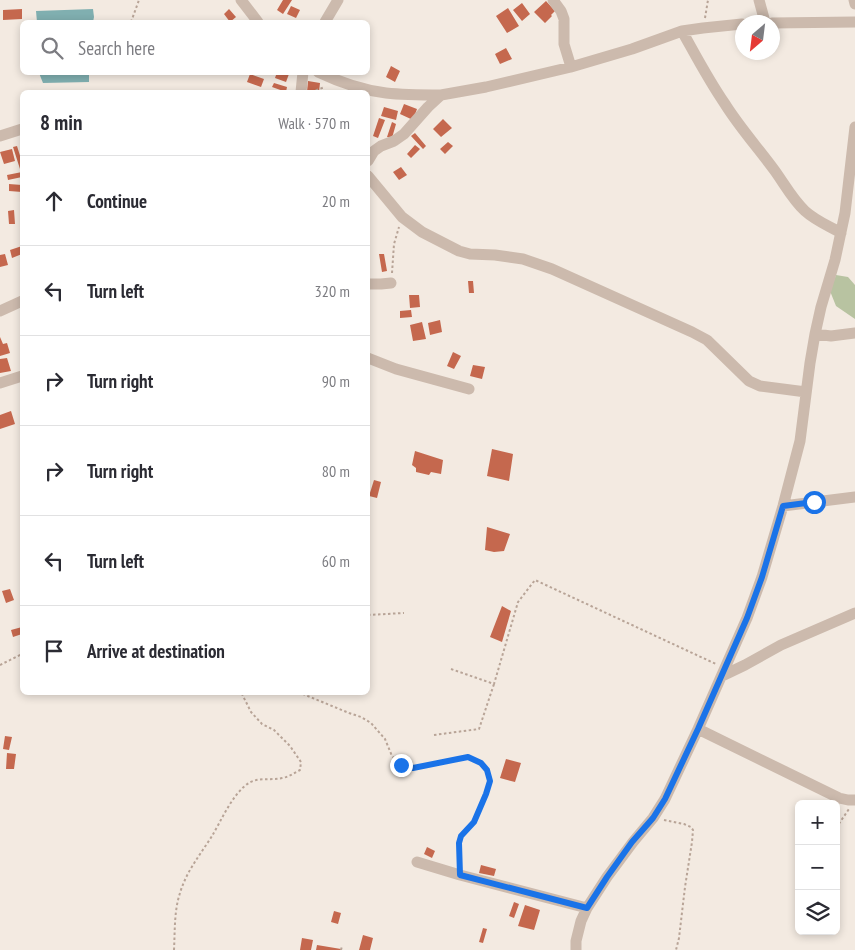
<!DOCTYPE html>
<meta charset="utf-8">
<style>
:root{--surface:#fff;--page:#f2f2f3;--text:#2b2b33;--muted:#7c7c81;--line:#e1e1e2}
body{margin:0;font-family:"PT Sans Narrow",sans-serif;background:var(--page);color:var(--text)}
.controls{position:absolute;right:15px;bottom:15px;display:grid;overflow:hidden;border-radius:8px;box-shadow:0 2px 8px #0003}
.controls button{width:45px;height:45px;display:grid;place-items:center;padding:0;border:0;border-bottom:1px solid var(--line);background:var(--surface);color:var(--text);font:25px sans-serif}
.compass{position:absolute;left:735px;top:15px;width:45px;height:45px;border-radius:50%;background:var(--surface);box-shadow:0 2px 8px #0003;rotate:208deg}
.stop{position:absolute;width:15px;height:15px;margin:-11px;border:4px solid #1a73e8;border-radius:50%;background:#fff}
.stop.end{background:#1a73e8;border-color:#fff;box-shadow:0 1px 5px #0008}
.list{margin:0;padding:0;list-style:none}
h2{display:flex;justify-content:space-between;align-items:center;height:65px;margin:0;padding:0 20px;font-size:21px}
h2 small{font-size:16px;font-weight:400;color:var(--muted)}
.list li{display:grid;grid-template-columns:32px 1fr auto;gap:15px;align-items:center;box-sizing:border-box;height:90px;padding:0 20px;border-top:1px solid var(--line)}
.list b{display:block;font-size:19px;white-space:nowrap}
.list em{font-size:16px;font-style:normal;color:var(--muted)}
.icon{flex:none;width:28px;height:28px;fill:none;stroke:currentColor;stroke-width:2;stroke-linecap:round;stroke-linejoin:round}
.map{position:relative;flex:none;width:855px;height:950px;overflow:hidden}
.search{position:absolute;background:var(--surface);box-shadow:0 2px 8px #0003;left:20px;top:20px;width:350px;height:55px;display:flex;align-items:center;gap:12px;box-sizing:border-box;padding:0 18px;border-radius:8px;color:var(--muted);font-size:19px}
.panel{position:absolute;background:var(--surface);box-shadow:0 2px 8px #0003;left:20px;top:90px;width:350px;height:605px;border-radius:8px}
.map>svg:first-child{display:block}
.green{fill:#b8c3a1}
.water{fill:#80afb0}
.building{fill:#c5684e}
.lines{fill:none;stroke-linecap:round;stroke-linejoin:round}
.path{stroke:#b8a497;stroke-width:2;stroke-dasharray:2.5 2.5;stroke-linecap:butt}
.minor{stroke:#ccbaad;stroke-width:11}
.route{stroke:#1a73e8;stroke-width:6}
</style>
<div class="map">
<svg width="855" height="950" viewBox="0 0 855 950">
<rect width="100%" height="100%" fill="#f3eae1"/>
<path class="green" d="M836 275 848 277 855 285V319L836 306 830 291Z"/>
<path class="water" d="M93 9 94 17 93 22H37L36 11Z
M39 73H89V82L43 83Z"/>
<path class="building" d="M283 0H292L283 14 277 10Z
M546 1 555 11 551 15 552 16 545 23 534 12Z
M522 3 530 14 522 21 513 10Z
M291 6 300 10 296 18 287 14Z
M508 8 519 26 507 33 496 16Z
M22 9V19L3 20V10Z
M229 9 236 17 230 22 224 14Z
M506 48 512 59 500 64 495 54Z
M391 66 400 71 395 82 386 77Z
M277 72 289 74 286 82 275 78Z
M250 74 264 79 261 87 247 82Z
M308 81 320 83 319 92H307Z
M274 83 287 87 286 92 272 87Z
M404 104 417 109 413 120 400 114Z
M384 107 398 111 396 120 381 116Z
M379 118 385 120 378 138 373 136Z
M443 119 452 128 441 137 433 129Z
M392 122 396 124 392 138 387 137Z
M415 133 426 146 423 149 411 136Z
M448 142 453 146 445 154 440 149Z
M415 145 420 149 411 158 407 154Z
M17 146 22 162V168L20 169 13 147Z
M12 149 15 161 4 164 0 152Z
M401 167 407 175 399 180 393 172Z
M22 172V177L8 180 7 175Z
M9 184 22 185V192L9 191Z
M14 210 15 224H9L8 211Z
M22 246V254L12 258 10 250Z
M5 254 8 265 0 267V255Z
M379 254H384L387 271 382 272Z
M468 281H473L474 293H469Z
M409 295H419L420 307 410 308Z
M411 310 412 317 400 318V311Z
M440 320 442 332 430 335 428 323Z
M422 322 426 339 413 341 410 325Z
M0 337 3 344 7 343 10 353 0 356Z
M453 352 461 356 454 369 447 366Z
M7 358 11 371 0 373V359Z
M473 365 485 367 482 379 470 376Z
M11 411 15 424 0 429V415Z
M492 449 513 454 509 481 487 476Z
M415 451 443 460 441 474 431 472 429 475 416 472V468L412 465Z
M374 480 381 482 377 498 369 496Z
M487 527 510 534 504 551 494 552 485 550Z
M10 589 14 600 6 603 2 591Z
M502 606 511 611 502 642 490 637Z
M22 627V634L13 637 11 630Z
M5 736 12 737 9 750 3 749Z
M7 753 16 754 14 769H6Z
M506 759 521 763 515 782 500 778Z
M427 847 435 851 432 858 424 854Z
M481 865 496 869 494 876 479 873Z
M514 902 519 904 514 918 509 916Z
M525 905 540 910 534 930 518 926Z
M334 911 341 913 338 924 331 922Z
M483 928 487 929 483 943 479 942Z
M363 935 373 938 370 950H359Z
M302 938 313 940 311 950H300Z
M317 945 341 949V950H316Z"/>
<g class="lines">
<path class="path" d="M705 18 708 0
M131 22 139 0
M311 92 325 87
M392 273 394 244 399 227
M368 615 404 613
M0 665 22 654
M451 669 494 684 518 602 535 580 716 664
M298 692 349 713 361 717 371 723 385 739 392 756 401 765 413 768 468 757 481 763 487 770 490 781 474 822 461 836 459 843 460 865
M434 735 479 729 494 684
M664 820 684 824 691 827 693 830 692 842 685 887 679 938 676 950
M836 828 849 809
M174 950C175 931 174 911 180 893 186 872 200 855 212 836 221 821 231 797 246 785 257 776 270 781 282 778 289 777 294 773 300 770L301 762 290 746 274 730 262 724 251 712 241 692
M341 950 342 946"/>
<path class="minor" d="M241 0 258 22
M553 0 561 11 564 19V44L571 67
M759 0 765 22
M854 0 855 4
M325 22 338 0
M772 23 855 22
M682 31C696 56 709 81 725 104 740 128 759 149 775 171 785 185 793 200 805 211 816 221 829 226 841 233
M318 72C339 82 362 90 386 93 404 95 422 95 441 95
M301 92 303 72
M0 136 22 129
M368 161 374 151 381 146 394 141 404 134 428 107 441 95 486 87 571 67 632 49 682 31 703 28 742 24
M368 176 402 217 422 232 459 251 470 254 495 255 523 259 552 269 692 332 707 340 749 381 760 386 806 392
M368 284H381L391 283
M0 311 22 301
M815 334 831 336 855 333
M368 358 396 369 469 389
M0 383 22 376
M783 506 855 497
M722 676 745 665 781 645 855 613
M698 729 839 798 848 800H855
M417 862 460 875 587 908
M576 950V941L581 921 587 908 607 877 633 842 653 818 665 799 698 729 747 618 762 577 783 506 800 441 810 363 815 334 821 307 835 260 845 213 855 127"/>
</g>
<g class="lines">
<path class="route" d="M401 765 413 768 468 757 481 763 487 770 490 781 486 794 474 822 461 836 459 843 460 875 587 908 607 877 632 842 653 818 665 799 698 729 747 618 762 577 783 506 814 502"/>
</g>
</svg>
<div class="controls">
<button>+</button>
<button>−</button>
<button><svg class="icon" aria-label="layers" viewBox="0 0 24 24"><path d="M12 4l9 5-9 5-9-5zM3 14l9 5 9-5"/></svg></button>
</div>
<svg class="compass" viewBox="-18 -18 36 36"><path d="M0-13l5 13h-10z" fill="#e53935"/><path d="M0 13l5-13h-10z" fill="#7c7c81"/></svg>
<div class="stop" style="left:814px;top:502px"></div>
<div class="stop end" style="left:401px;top:765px"></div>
<div class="search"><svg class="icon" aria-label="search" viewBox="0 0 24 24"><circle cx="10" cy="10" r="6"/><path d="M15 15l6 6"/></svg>Search here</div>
<section class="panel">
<h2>8 min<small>Walk · 570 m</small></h2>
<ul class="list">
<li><svg class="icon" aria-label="ahead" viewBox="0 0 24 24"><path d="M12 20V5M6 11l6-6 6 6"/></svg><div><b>Continue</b></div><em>20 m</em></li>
<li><svg class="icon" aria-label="left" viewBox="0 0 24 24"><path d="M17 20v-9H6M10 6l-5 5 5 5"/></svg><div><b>Turn left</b></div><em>320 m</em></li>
<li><svg class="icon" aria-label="right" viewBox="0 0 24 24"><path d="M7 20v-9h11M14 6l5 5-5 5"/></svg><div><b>Turn right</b></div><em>90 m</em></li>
<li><svg class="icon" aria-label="right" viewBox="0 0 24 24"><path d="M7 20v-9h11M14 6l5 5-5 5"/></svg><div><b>Turn right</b></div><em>80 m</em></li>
<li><svg class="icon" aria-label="left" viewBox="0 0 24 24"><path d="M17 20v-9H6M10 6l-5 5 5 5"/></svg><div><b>Turn left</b></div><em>60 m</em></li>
<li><svg class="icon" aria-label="arrive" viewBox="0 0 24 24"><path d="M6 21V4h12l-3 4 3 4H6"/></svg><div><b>Arrive at destination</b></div></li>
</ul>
</section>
</div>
